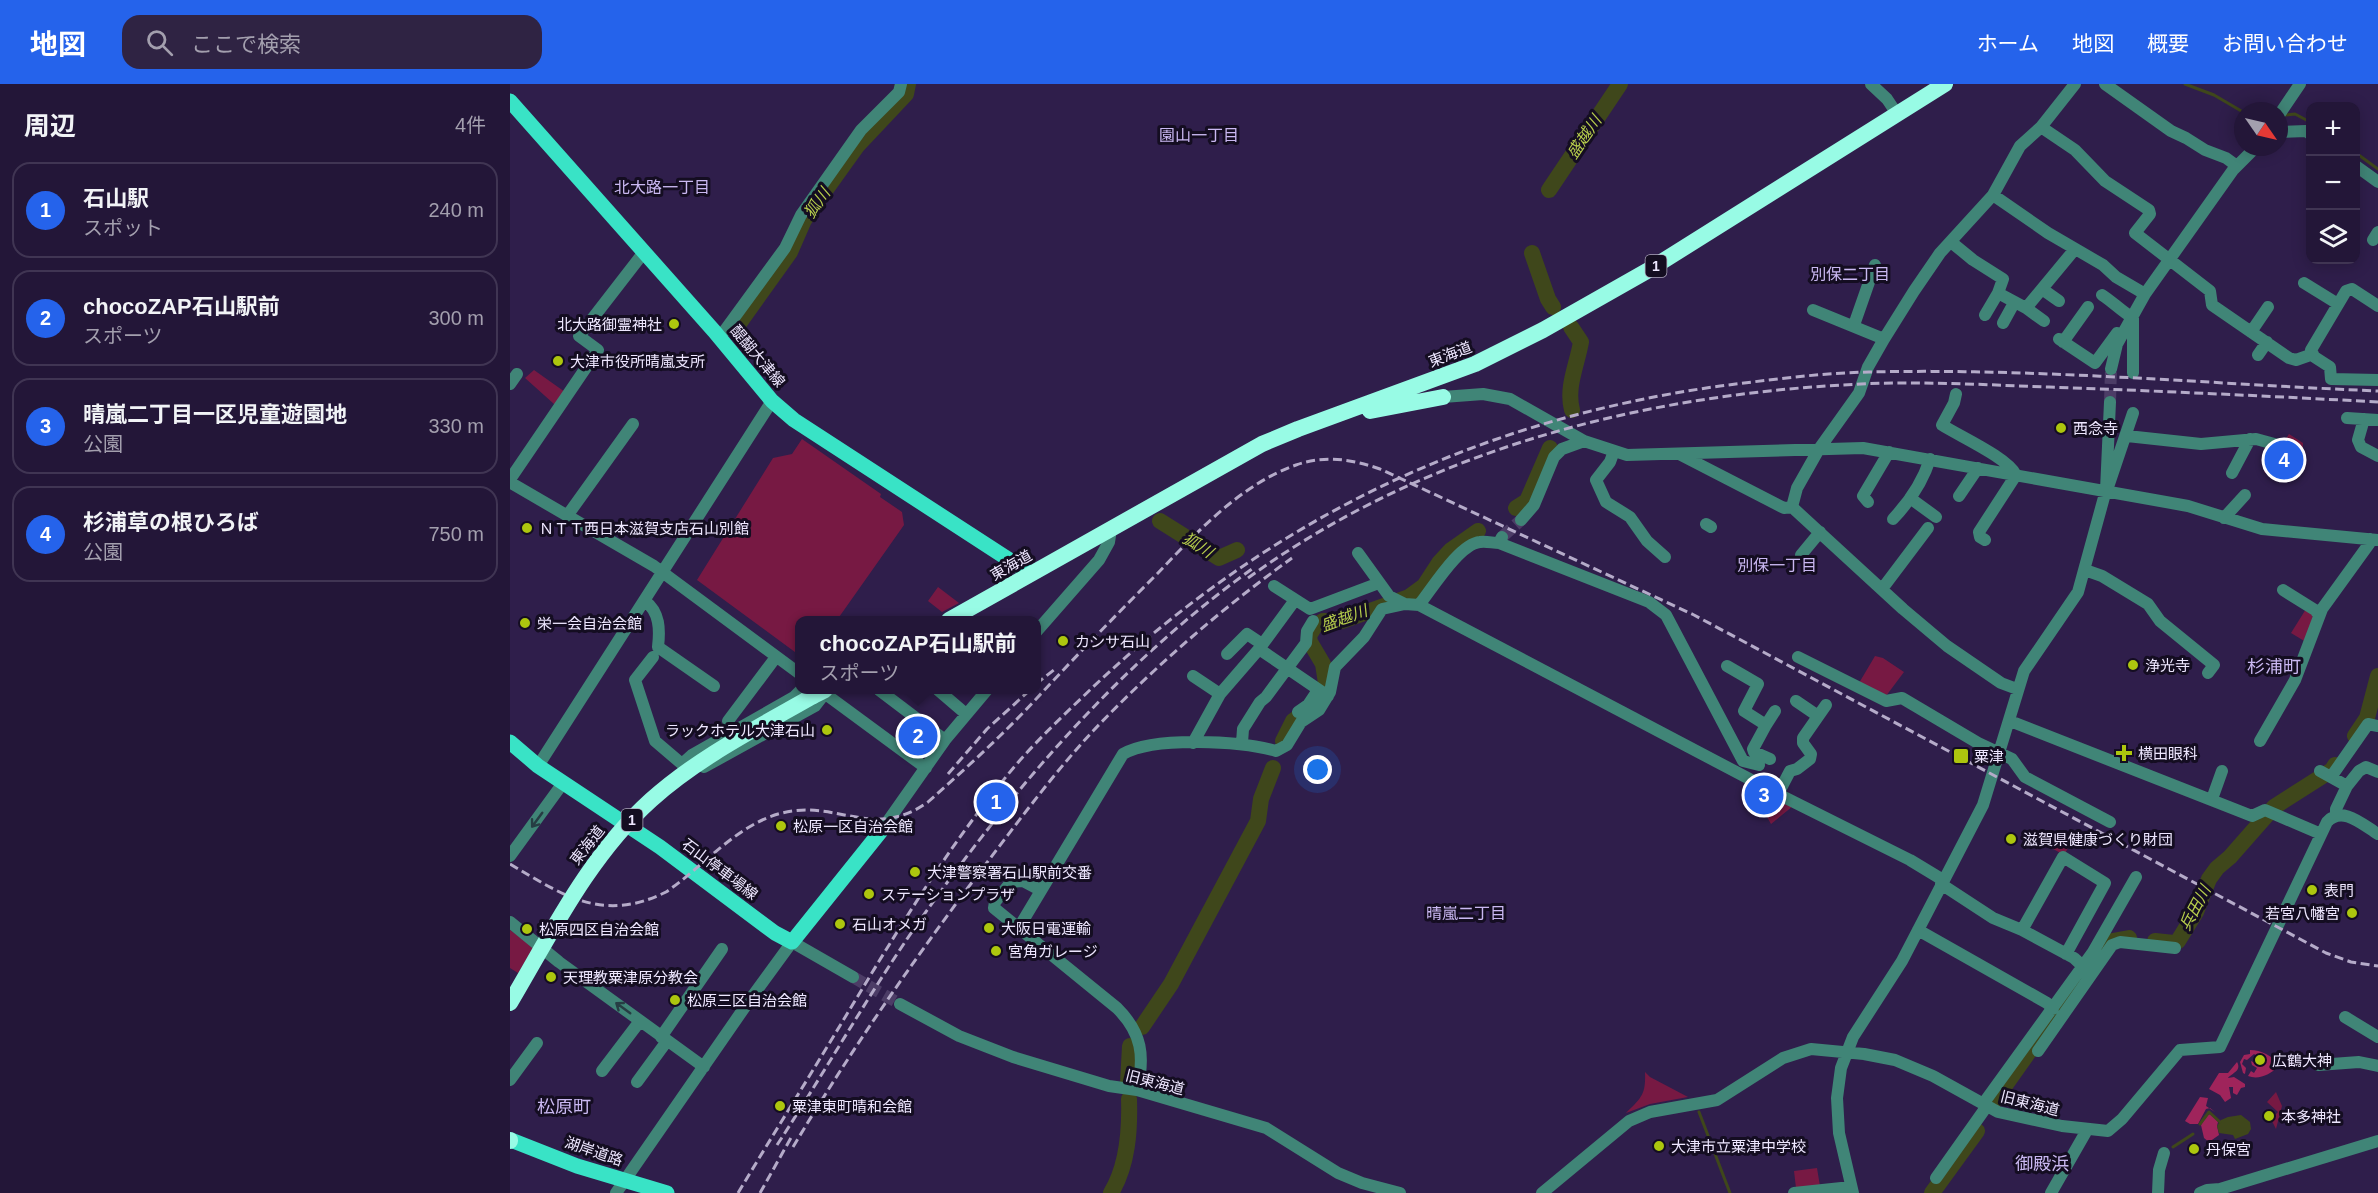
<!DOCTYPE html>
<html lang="ja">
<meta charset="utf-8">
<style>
:root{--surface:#231638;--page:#2f2343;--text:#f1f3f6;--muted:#a39fae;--line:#403553;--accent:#2563eb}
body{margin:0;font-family:Helvetica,"Noto Sans JP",sans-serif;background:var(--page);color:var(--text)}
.controls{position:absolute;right:18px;top:18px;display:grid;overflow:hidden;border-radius:12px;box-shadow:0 3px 15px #0003}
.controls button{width:54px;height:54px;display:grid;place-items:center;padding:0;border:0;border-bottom:2px solid var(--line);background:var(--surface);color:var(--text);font:30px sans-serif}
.compass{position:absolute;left:1724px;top:18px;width:54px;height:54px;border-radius:50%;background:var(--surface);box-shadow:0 3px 15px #0003;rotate:124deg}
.you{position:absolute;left:808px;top:686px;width:21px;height:21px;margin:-15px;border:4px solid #fff;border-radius:50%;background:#1a73e8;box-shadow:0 0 0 9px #1a73e833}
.badge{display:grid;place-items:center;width:39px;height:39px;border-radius:50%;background:var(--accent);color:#fff;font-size:20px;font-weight:700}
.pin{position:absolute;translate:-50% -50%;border:3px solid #fff;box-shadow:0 2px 6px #0006}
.popup{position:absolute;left:285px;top:532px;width:246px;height:78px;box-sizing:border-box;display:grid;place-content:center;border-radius:12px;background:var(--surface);filter:drop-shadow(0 2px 4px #0005);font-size:20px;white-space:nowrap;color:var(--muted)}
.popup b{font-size:22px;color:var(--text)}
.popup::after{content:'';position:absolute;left:50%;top:100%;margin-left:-12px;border:12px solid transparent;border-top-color:var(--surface)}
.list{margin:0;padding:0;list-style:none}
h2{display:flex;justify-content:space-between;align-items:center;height:78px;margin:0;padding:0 24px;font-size:26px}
h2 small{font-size:20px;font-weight:400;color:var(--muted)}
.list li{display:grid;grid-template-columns:39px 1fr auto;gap:18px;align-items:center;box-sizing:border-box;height:96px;margin:0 12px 12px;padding:0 12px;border:2px solid var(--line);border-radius:18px}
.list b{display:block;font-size:22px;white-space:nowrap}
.list p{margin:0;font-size:20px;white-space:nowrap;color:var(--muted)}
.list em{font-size:20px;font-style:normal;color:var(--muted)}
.icon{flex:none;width:33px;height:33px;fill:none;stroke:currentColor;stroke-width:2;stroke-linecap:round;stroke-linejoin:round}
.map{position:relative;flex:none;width:1868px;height:1109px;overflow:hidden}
header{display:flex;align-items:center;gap:36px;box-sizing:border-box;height:84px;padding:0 30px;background:var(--accent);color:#fff}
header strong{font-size:28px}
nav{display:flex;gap:33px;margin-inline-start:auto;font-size:21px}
.search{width:420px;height:54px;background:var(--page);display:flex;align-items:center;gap:15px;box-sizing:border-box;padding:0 21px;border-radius:18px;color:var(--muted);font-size:22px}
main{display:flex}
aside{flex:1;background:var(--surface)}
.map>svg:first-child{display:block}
.green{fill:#771943}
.forest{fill:#9f245b}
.water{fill:#3f471b}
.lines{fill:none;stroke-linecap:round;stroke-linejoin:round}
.stream{stroke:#3f471b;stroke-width:3}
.river{stroke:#3f471b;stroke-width:16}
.minor-tunnel{stroke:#4c3c66;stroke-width:12;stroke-dasharray:12 6;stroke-linecap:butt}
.minor{stroke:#408577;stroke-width:12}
.major{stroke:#39e3c6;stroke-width:15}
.highway{stroke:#98fbe5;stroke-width:16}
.rail{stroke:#b5abc9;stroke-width:3;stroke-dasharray:9 4.5;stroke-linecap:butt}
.highway-bridge{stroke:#98fbe5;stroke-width:16}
.oneway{stroke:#263d43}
.poi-dot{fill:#adc60e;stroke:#140d21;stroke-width:2}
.labels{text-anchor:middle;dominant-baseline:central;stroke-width:6;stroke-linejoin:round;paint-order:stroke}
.shield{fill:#140d21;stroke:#ada6bc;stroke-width:1.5}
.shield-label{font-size:14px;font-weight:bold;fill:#eee7ff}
.poi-label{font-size:15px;fill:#eee7ff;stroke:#140d21;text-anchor:start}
.street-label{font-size:15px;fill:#eee7ff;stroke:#140d21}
.neighbourhood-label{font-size:16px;fill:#cab8f2;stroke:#140d21}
.water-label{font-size:16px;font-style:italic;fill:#b7ce4c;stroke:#140d21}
.quarter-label{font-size:18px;fill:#cab8f2;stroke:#140d21}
</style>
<header>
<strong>地図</strong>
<div class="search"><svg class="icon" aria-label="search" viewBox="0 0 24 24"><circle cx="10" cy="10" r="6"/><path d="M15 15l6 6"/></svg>ここで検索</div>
<nav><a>ホーム</a><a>地図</a><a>概要</a><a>お問い合わせ</a></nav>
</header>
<main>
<aside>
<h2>周辺<small>4件</small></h2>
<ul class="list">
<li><span class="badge">1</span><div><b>石山駅</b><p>スポット</p></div><em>240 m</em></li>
<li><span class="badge">2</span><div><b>chocoZAP石山駅前</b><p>スポーツ</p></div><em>300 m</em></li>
<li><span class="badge">3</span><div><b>晴嵐二丁目一区児童遊園地</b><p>公園</p></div><em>330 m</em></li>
<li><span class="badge">4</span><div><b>杉浦草の根ひろば</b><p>公園</p></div><em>750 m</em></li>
</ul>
</aside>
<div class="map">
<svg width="1868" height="1109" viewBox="0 0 1868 1109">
<rect width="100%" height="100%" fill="#2f1e4b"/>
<path class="green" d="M24 286 55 308 47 320H44L15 294Z
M1779 350 1793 359V364L1773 394 1768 396 1754 388Z
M292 355 371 410 370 413 392 428 394 441 327 536H290L289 571 187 496 263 374 282 370Z
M428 503 449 519 432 528 418 517Z
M1796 525 1801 528 1804 536 1796 558 1781 549Z
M1365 572 1373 574 1394 588 1376 612 1349 599Z
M1239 701 1283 722 1261 740Z
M1543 749 1561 759 1554 771 1536 761Z
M0 846 24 863 8 889 0 884Z
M1135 988 1140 993 1178 1013 1140 1020 1116 1029C1131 1014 1136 1011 1135 988Z
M1766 1008 1772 1022 1766 1045 1761 1035 1768 1028 1757 1018Z
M1307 1084 1310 1102 1286 1104 1284 1087Z"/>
<path class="forest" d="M1740 966C1751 966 1764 972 1768 982 1761 991 1748 996 1738 992L1741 987 1744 989 1747 984 1742 981 1741 977 1751 982 1754 977 1744 970 1737 976 1734 975 1732 980 1736 984 1735 990 1733 989 1730 978 1734 971 1740 970Z
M1727 978C1732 987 1722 989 1718 994L1724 993 1735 1000V1003L1731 1004 1727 1011 1723 1009V1003H1719L1721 1014 1715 1018 1710 1011 1699 1005 1709 989H1718Z
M1690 1013 1698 1014 1696 1022 1705 1028 1700 1024 1696 1025 1688 1040H1680L1675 1037Z
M1701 1030 1708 1038 1707 1042 1709 1051 1699 1058 1694 1054 1691 1041 1697 1031Z"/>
<path class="water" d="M1731 1031 1740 1038 1741 1045 1738 1050 1725 1055 1723 1051 1709 1049 1707 1042 1711 1036 1718 1033Z"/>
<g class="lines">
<path class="stream" d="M1675 0 1704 11 1733 28
M1775 31 1785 30 1800 38
M1846 69 1868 85
M1189 1028 1220 1109
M1690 1040 1699 1028 1710 1038
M1663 1063 1683 1050"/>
<path class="river" d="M1039 106 1110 0
M1022 169 1038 215 1043 223
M1061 243 1071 258C1067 281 1056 303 1062 326
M225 245 280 168 294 136 347 62 396 10 398 0
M1006 424 1017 417 1040 364
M650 437 709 474 727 466
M1845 652 1857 634 1868 592
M773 657 783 637 805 621 810 614 816 599 813 580 800 558 799 552 805 542 813 537H832L899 513 914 502 929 479 941 466 968 447
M1645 857 1664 859 1668 857 1686 828 1699 795 1707 784 1720 773 1764 723 1822 686 1825 681
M632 943 661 900 748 737 751 715 763 684
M618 999 620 962
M1484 1017 1597 858 1619 854
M601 1109C618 1081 620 1046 619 1015
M1422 1109 1467 1047"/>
<path class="minor-tunnel" d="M1600 318 1601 285
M992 453 1011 436
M343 893 390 920"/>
<path class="minor" d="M1361 0 1377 15 1387 30
M1595 0 1661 47 1676 54 1695 66 1716 74 1727 82
M1769 31 1790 0
M1531 43 1565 66 1595 97 1639 126 1640 130 1625 149 1700 207 1702 221 1779 274 1786 276 1803 270
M1769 48 1796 47 1800 50
M1846 82 1868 98
M1483 111 1538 149 1593 181 1606 193 1635 210
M1863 156 1868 148
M1441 158 1463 176 1493 195 1488 209 1516 224 1565 165
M134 168 69 252 88 266 1 394V399L144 482 290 590
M1794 199 1828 220
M1532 205 1549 217
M1592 211C1603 218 1611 227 1623 234V289
M1868 222 1842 205 1836 207 1801 266 1803 272 1820 283 1821 295 1868 296
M1516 224 1534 237
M1303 226 1374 255
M1475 231 1488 209
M1493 239 1504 219
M1344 241 1365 181
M1741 248 1758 223
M210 253 275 164 291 131 351 46 389 8 391 0
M1549 255 1585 279 1607 249
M1553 258 1578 223
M1748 271 1757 258
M1601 285 1607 260 1635 210 1723 86 1746 63
M0 300 7 290
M1446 310 1444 319 1432 341C1451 353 1498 374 1506 391L1469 448 1470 453 1475 456
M933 313 973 310 1000 315 1074 357 1117 371 1353 364 1678 422 1752 445 1868 456
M1837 334 1868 336
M1854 335 1848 356 1851 363 1868 372
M1617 352 1691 360 1746 355 1768 361
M1104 367 1100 378 1086 396 1096 418 1120 433 1137 457 1155 473
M1171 371 1274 424 1282 423 1393 525 1437 562 1491 599 1507 605
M1722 389 1740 355
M1599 400 1623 329
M1449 412 1468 384
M1400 414 1426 433
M1358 418 1353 412 1379 368
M1282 423 1287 404 1309 365 1349 309 1358 283 1374 255 1404 207 1430 169 1483 111 1510 62 1531 43 1565 0
M57 432 123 340
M1714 434 1735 411
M1383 435C1399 418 1413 397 1420 375
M1011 436 1024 421 1044 373 1052 365 1074 357
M1196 440 1201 443
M989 459 1139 518 1156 531 1233 677 1249 681
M848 469 879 512 895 520
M1291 471 1310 448
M1575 486 1592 492 1638 520 1650 537 1704 581 1698 589
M764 502 800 525 869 499
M1372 505 1418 444
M1773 506 1805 526 1809 531
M785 516 749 565 818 612
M135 517C150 528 150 546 148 563L204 602
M909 521C922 505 949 460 970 458 976 457 983 459 989 459L992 453
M526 548 589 476 599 458 601 445
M717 570 737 550 752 560
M143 573 125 596 145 657 172 680
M1288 573 1376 617 1392 614 1468 659 1502 675 1515 693 1600 738
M1217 582 1248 600 1234 627 1256 641 1243 665 1244 668 1260 675
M683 592 710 610
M310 606 416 684
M369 606 435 656
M428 606 456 630
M1286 617 1308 632
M788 628 798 621 808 606
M218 637 266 573
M1500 637 1742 732 1755 726 1811 750
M1256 641 1265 627
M1750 657 1785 596 1812 525 1859 460 1860 455
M683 659 710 610 749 565
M732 659 733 645 750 618 756 613 796 559 797 547 803 537
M28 682 262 317
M194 683 305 622 312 613V607L310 606
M1810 687 1837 702 1826 725V730
M170 691 176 687 172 680 182 671 284 613 291 606
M1821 693 1858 640 1868 642
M1837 702 1849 687 1856 683 1868 688
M1268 710 1280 687 1287 685 1300 675 1301 670 1293 659V654L1316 621
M1702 715 1712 687
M371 747 435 656 477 606
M0 772 53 699
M1431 800 1483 834 1512 846 1564 874 1579 888
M530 806 513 797 501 798 485 818 484 824 607 924C632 949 635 972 627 1006
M0 838 49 878 194 983
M508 845 613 670C644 652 731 657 766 667L777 661 791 638 809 626 820 608 825 583 854 553 872 525 895 520 909 521 1268 710 1400 776 1433 796
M1408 846 1537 919 1543 925
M1512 846 1553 773 1595 799 1556 870
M390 920 449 952 503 973 599 1002 627 1006 756 1044 828 1089 852 1099 890 1109
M1835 933 1868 953
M151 953 212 865
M1528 967 1602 861 1610 858 1665 864
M1808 981 1849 978 1868 982
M92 987 130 937
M0 996 27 959
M127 998 157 957
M1473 1020 1583 868 1626 793
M1426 1094 1477 1022
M106 1109 239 917 282 858 343 893
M1032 1109 1119 1037 1140 1028 1207 1016 1273 974 1301 965 1354 970 1385 976 1423 992 1488 1028 1552 1042 1598 1047 1612 1035 1670 966 1710 963 1817 738C1832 721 1853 741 1868 750
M1284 1109 1341 1103
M1343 1109 1329 1049 1327 1014 1331 984 1343 953 1392 877 1473 721 1514 587 1568 508 1596 406 1600 318
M1541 1109 1577 1046
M1648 1109 1649 1086 1654 1069
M1690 1109 1697 1106 1710 1105
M1705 1109 1710 1105 1868 1057"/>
<path class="major" d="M0 17 204 247 262 317 284 336 521 490
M0 658 28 682 150 763 265 849 282 858 371 747
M1 1056 67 1082 157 1109"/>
<path class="highway" d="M860 327 933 313
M439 536 752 360 788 345 965 280 1033 246 1137 187 1435 0
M303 612 315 606
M0 1056V1057"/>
<path class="rail" d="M738 494C917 365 1133 310 1351 300 1414 297 1477 301 1539 303 1649 307 1758 312 1868 318
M526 600 545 585
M438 690 477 645 520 606
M0 780C54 812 93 839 156 808 193 783 227 740 272 729 327 715 363 757 418 718 455 685 493 651 527 614 566 572 606 531 647 490 686 449 731 400 786 381 815 371 841 375 870 385L1184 531 1816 869 1841 878 1868 882
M267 1061C315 988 358 911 408 839 502 706 609 580 742 485
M283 1063C341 966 404 875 472 785 508 738 543 690 583 647 643 584 711 525 782 474
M228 1109C264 1049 301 990 337 930 389 844 440 759 505 682 529 654 556 629 582 604 760 435 967 336 1210 302 1259 296 1309 289 1359 288 1529 284 1699 300 1868 307
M250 1109 282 1052"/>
<path class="highway-bridge" d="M0 919C42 848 79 772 141 716 189 673 247 644 303 612"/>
</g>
<defs><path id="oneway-shaft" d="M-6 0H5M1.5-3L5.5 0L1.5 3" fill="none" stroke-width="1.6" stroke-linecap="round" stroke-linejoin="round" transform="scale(1.5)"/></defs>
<g class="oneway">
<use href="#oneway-shaft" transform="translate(27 736) rotate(126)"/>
<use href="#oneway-shaft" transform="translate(113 924) rotate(-144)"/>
</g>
<g class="poi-dot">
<circle cx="164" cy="240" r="6"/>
<circle cx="48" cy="277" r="6"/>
<circle cx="1551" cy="344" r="6"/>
<circle cx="17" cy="444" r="6"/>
<circle cx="15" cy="539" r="6"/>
<circle cx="553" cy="557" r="6"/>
<circle cx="1623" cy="581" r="6"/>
<circle cx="317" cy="646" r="6"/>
<path d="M1611 660h6v6h6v6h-6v6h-6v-6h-6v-6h6z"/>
<rect x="1443" y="664" width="16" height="16" rx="3"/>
<circle cx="271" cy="742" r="6"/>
<circle cx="1501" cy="755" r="6"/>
<circle cx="405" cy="788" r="6"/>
<circle cx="1802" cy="806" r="6"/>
<circle cx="359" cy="810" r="6"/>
<circle cx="1842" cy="829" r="6"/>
<circle cx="330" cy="840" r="6"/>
<circle cx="479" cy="844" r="6"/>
<circle cx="17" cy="845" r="6"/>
<circle cx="486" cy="867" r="6"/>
<circle cx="41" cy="893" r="6"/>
<circle cx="165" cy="916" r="6"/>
<circle cx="1750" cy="976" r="6"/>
<circle cx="270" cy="1022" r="6"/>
<circle cx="1759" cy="1032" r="6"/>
<circle cx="1149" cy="1062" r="6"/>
<circle cx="1684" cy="1065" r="6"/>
</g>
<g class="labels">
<g class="shield">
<rect x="1135.5" y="171" width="21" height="22" rx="4.5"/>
<rect x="111.5" y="725" width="21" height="22" rx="4.5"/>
</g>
<g class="shield-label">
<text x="1146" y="182">1</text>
<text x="122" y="736">1</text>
</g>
<g class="poi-label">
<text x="152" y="240" text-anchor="end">北大路御霊神社</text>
<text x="60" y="277">大津市役所晴嵐支所</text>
<text x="1563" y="344">西念寺</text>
<text x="29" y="444">ＮＴＴ西日本滋賀支店石山別館</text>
<text x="27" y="539">栄一会自治会館</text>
<text x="565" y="557">カンサ石山</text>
<text x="1635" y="581">浄光寺</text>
<text x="305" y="646" text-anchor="end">ラックホテル大津石山</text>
<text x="1628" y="669">横田眼科</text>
<text x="1464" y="672">粟津</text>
<text x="283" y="742">松原一区自治会館</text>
<text x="1513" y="755">滋賀県健康づくり財団</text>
<text x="417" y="788">大津警察署石山駅前交番</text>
<text x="1814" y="806">表門</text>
<text x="371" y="810">ステーションプラザ</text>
<text x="1830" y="829" text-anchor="end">若宮八幡宮</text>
<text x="342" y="840">石山オメガ</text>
<text x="491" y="844">大阪日電運輸</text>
<text x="29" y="845">松原四区自治会館</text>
<text x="498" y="867">宮角ガレージ</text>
<text x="53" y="893">天理教粟津原分教会</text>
<text x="177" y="916">松原三区自治会館</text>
<text x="1762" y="976">広鶴大神</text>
<text x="282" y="1022">粟津東町晴和会館</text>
<text x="1771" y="1032">本多神社</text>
<text x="1161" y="1062">大津市立粟津中学校</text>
<text x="1696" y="1065">丹保宮</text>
</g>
<g class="street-label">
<text transform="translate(940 270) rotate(-21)">東海道</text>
<text transform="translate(248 272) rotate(50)">醍醐大津線</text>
<text transform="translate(501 481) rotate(-30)">東海道</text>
<text transform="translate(77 761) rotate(-52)">東海道</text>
<text transform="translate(210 785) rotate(37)">石山停車場線</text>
<text transform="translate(645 998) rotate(14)">旧東海道</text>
<text transform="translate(1520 1019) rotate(14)">旧東海道</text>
<text transform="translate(84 1067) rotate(19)">湖岸道路</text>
</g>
<g class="neighbourhood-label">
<text x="689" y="51">園山一丁目</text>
<text x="152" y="103">北大路一丁目</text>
<text x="1340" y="190">別保二丁目</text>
<text x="1267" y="481">別保一丁目</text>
<text x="956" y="829">晴嵐二丁目</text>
</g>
<g class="water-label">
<text transform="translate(1074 53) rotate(-56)">盛越川</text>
<text transform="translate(307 119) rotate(-55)">狐川</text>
<text transform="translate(688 461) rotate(32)">狐川</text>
<text transform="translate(834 534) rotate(-20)">盛越川</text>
<text transform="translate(1685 824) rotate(-62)">兵田川</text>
</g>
<g class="quarter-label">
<text x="1764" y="583">杉浦町</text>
<text x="54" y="1023">松原町</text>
<text x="1532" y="1080">御殿浜</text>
</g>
</g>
</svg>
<div class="controls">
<button>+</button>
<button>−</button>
<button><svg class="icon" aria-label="layers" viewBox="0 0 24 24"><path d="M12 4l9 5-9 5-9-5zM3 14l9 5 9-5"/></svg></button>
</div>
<svg class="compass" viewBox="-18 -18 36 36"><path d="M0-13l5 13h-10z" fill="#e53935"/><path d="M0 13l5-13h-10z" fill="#a39fae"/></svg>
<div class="you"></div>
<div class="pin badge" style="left:486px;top:718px">1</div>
<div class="pin badge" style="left:408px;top:652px">2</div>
<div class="popup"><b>chocoZAP石山駅前</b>スポーツ</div>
<div class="pin badge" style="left:1254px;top:711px">3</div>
<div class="pin badge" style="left:1774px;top:376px">4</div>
</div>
</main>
